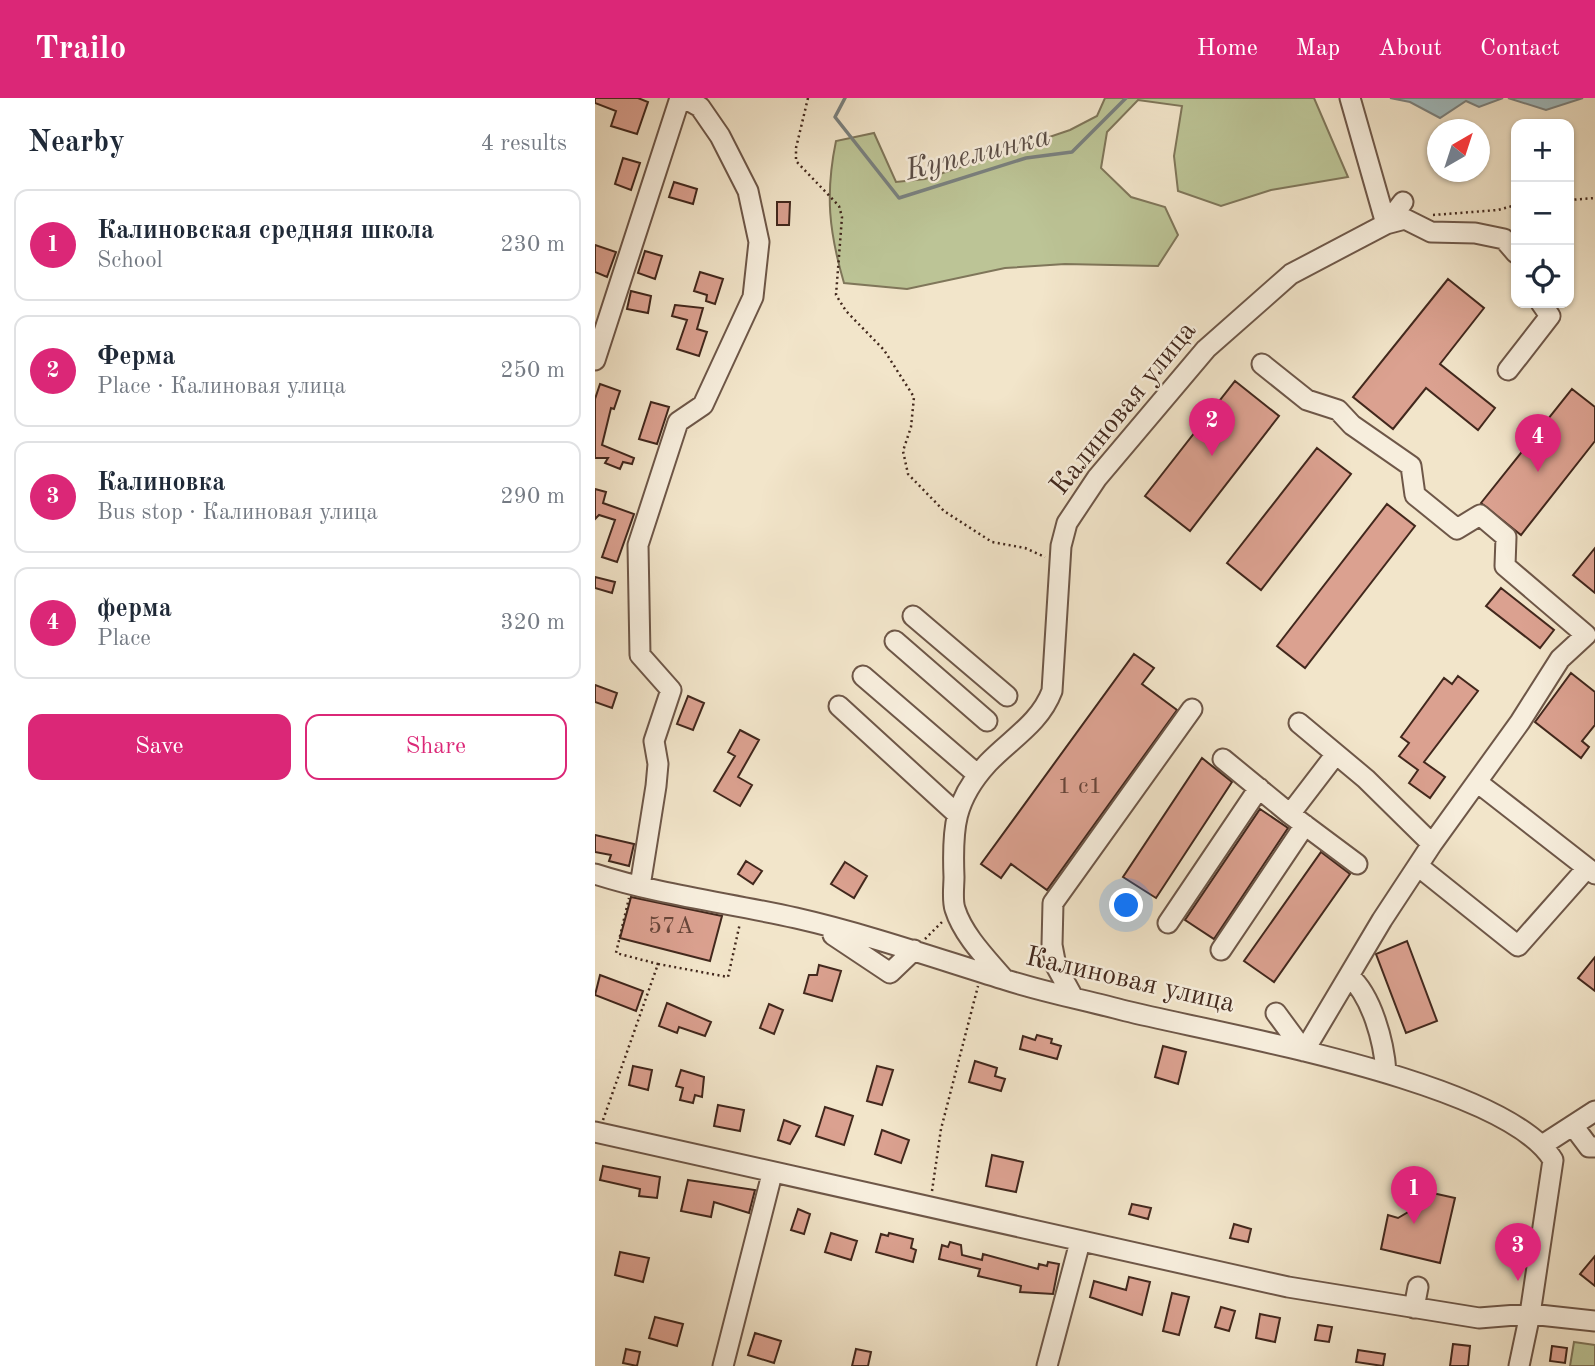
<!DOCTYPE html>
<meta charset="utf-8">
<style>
:root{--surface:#fff;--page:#f2f2f3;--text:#1f2937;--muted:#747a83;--line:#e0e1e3;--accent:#db2777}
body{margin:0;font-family:"Old Standard TT",serif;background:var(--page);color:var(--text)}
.controls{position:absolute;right:21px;top:21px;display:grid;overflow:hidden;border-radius:14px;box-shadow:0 2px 5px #0004}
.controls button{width:63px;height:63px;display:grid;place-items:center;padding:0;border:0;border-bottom:2px solid var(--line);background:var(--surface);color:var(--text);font:35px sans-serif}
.compass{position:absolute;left:832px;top:21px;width:63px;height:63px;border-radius:50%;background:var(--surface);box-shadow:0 2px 5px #0004;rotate:39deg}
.you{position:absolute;left:532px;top:808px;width:24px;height:24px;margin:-18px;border:5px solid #fff;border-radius:50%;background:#1a73e8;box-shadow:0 0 0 10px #1a73e833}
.badge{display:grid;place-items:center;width:46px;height:46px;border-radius:50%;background:var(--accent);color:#fff;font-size:23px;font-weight:700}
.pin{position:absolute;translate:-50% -58px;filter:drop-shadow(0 2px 4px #0008)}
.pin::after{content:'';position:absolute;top:37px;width:24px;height:21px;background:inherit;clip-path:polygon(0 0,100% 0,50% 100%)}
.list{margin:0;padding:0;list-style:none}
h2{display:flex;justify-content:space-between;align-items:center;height:91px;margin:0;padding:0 28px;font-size:30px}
h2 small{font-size:23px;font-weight:400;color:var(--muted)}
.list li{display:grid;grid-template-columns:46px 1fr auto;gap:21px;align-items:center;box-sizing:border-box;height:112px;margin:0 14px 14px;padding:0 14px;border:2px solid var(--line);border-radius:14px}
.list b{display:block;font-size:26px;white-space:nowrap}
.list p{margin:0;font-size:23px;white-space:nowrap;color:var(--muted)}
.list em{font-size:23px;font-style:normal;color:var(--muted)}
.actions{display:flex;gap:14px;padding:21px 28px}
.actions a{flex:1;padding:16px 0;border:2px solid var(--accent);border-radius:14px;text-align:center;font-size:24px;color:var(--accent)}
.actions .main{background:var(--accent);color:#fff}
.icon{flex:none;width:38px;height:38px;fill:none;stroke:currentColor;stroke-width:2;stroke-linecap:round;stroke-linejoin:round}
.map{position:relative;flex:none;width:1000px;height:1268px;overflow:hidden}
header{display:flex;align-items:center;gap:42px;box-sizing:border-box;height:98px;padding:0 35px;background:var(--accent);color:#fff}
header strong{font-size:33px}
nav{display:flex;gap:38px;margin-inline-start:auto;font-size:24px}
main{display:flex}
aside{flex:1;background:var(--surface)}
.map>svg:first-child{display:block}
.green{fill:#bcc496;stroke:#7f765a;stroke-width:2}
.water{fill:#a0bcc1;stroke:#7a817f;stroke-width:2}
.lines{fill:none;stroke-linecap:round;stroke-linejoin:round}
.stream{stroke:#7a817f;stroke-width:3.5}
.building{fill:#dba190;stroke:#42281d;stroke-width:2}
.minor-casing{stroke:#6e5748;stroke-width:23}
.path{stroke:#42281d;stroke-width:2.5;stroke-dasharray:2 3.5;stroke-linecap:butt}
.minor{stroke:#f7eedd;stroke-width:19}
.labels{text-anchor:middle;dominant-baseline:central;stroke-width:5;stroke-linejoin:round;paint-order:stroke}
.number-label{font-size:24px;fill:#68463a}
.street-label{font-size:28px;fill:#42281d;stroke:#f7eedd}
.water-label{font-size:30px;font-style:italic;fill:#5a4d46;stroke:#f7eedd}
</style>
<header>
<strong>Trailo</strong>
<nav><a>Home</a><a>Map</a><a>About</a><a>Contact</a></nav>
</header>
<main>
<aside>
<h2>Nearby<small>4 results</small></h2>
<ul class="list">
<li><span class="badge">1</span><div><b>Калиновская средняя школа</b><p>School</p></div><em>230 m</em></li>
<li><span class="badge">2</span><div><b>Ферма</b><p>Place · Калиновая улица</p></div><em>250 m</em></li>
<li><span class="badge">3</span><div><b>Калиновка</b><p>Bus stop · Калиновая улица</p></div><em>290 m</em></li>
<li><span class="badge">4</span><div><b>ферма</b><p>Place</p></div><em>320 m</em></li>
</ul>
<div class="actions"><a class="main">Save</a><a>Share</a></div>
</aside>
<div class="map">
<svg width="1000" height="1268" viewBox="0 0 1000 1268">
<rect width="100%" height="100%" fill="#f2e5ca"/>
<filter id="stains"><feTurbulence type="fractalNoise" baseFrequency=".00286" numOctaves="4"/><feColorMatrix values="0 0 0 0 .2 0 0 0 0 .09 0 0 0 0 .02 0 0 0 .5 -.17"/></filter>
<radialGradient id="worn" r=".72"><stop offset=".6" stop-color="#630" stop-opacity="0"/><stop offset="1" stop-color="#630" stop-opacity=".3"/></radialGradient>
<path class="green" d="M510 0H719L753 79 676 92 626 108 583 93 579 58 587 8 543 2 512 34 506 70 536 99 570 109 583 137 563 168 470 166 410 170 312 191 249 185C234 134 230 96 241 43L279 35 301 84 330 81 475 32 502 18Z
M979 1244 1000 1247V1268H975Z"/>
<path class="water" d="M795 0H908L884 9 871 3 845 20 815 4Z
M913 0H988L951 12Z"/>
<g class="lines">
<path class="stream" d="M250 0 240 19 304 100 431 60 477 54 531 0"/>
</g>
<path class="building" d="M0 0H43L53 4 42 36 16 28 21 13 0 5Z
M28 60 45 65 36 92 20 86Z
M79 84 102 91 98 106 74 99Z
M182 104H195L194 127H182Z
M0 147 21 154 12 179 0 174Z
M50 153 67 158 60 181 43 175Z
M105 174 128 181 120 206 111 203 112 197 99 193Z
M853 181 889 210 845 266 900 310 883 332 831 290 798 331 758 299Z
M36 193 56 198 53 215 32 211Z
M80 207 108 210 102 231 112 234 104 258 82 251 92 222 77 218Z
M640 283 684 318 595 433 550 398Z
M5 286 25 293 19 311 16 310 7 347 39 360 37 366 28 364 25 371 10 365 13 360H0V301Z
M977 291 1000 309V343L926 437 886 405Z
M56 304 74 309 62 346 44 341Z
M722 350 756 376 666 492 632 465Z
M0 391 11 394 8 405 39 416 22 464 7 459 20 422 4 417 0 421Z
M792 406 820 428 710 570 682 548Z
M1000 450V495L978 477Z
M0 479 20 484 17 495 0 490Z
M906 490 959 532 945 550 891 508Z
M539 556 559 570 547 586 582 612 452 792 416 766 406 780 386 766Z
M976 575 1000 594V627L987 643 994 649 986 660 940 624Z
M863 578 883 593 829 664 850 679 835 700 814 685 823 672 804 658 814 645 806 639 849 580 857 586Z
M0 587 22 595 17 610 0 604Z
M93 598 109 605 98 632 82 626Z
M145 632 164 642 143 679 157 687 145 708 119 693 140 658 133 654Z
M607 660 637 684 561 800 528 779Z
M665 711 693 730 619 841 590 822Z
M0 737 39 746 34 768 14 763 16 757 0 754Z
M726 754 755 776 679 884 649 863Z
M151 763 167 773 158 786 143 776Z
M250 764 272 778 259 800 236 786Z
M36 799 127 818 115 863 25 840Z
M812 843 842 923 811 935 781 856Z
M1000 859V893L983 880Z
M224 867 246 873 237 903 209 895 214 877H222Z
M5 877 48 893 41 913 0 897Z
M72 905 116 924 110 938 84 929 82 935 64 928Z
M174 906 188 912 179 936 165 930Z
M442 937 457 941 456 945 466 948 462 961 425 951 428 938 440 942Z
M568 948 591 954 583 986 560 979Z
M380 963 402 970 400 978 410 981 406 993 374 984Z
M38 968 57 972 53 992 34 987Z
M282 968 298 972 287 1007 272 1003Z
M86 972 109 979 107 999 100 997 98 1005 85 1002 88 990 81 988Z
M123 1007 149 1012 145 1033 119 1028Z
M230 1009 258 1018 249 1047 221 1038Z
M189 1022 205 1028 195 1046 183 1042Z
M287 1032 314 1042 306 1065 280 1056Z
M397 1057 428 1064 421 1094 391 1088Z
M8 1068 65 1079 62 1100 44 1098 45 1091 5 1082Z
M93 1082 160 1092 154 1115 119 1104 116 1119 86 1113Z
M833 1094 860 1100 845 1165 786 1151 793 1117 803 1120 830 1104Z
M537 1106 556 1110 553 1121 534 1116Z
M203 1111 215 1116 209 1136 196 1132Z
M639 1126 656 1131 653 1144 635 1140Z
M236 1135 262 1143 256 1162 230 1154Z
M294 1135 318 1141 316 1150 321 1152 318 1164 281 1154 286 1136 293 1138Z
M355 1144 366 1147 367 1157 387 1162 388 1156 443 1171 444 1166 452 1168 453 1164 464 1166 458 1196 425 1194 426 1188 383 1178 385 1171 344 1161 347 1147 353 1149Z
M25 1154 54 1160 48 1184 20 1177Z
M1000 1158V1188L985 1176Z
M534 1179 555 1184 547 1217 495 1199 499 1183 531 1192Z
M577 1195 594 1199 584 1237 568 1233Z
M626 1209 640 1213 634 1233 620 1229Z
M665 1216 685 1220 680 1244 661 1240Z
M60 1219 88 1226 82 1248 54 1240Z
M723 1227 737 1229 734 1244 720 1242Z
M160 1235 186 1243 179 1265 153 1257Z
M858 1246 875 1248 873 1268H855Z
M957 1248 972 1250 970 1265 955 1263Z
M31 1251 45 1254 42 1268 28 1265Z
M261 1251 276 1254 273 1268H257Z
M763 1252 790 1256 788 1268 761 1264Z"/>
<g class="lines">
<defs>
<path id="minor" d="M791 126 810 121 836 134 880 135 909 141 921 155
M791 126 808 104
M0 262 85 0
M667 266 712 302 743 312 757 327 816 368 820 397 862 431 885 417 911 439 910 468 991 537 965 561 925 624 837 746 787 822 709 953 681 915
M913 272 955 218 946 205
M318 518 412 598
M300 543 392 623
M268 578 383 677
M244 608 362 716
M704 625 771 681 837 746
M741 656 695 716 762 766
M628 661 695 716
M882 684 1000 776
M823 768 923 848 992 770
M0 776C65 797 134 805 201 820 271 836 340 860 408 881 448 894 490 902 531 913 624 936 910 983 958 1062L935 1216 924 1268
M45 788 61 688 63 666 59 643 76 592 45 557 43 447 83 324 108 307 158 199 164 144 153 93 125 38 105 9 89 0
M573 825 664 690
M238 837 295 875 319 852
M626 852 710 727
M754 878C777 898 789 944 791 974
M409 881C392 861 368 837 360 811 357 802 359 788 359 779 357 730 359 702 393 665 416 641 445 625 457 593L466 448 472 425 502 380 611 251 696 176 791 126 755 0
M478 899 461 868 457 847 458 805 597 611
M979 1029 994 1049H1000
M0 1034 693 1189 884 1220 935 1216 1000 1223
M949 1046 1000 1013
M819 1210 823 1189
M128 1268 177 1076
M452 1268 485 1144"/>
</defs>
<use href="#minor" class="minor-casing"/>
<path class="path" d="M213 0 201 50V63L244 108 247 119 241 197 251 213 289 252 319 299 316 329 308 353 313 376 349 413 397 444 430 450 450 459
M974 102 1000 100
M838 117 903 112 921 107
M330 841 348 823
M63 866 133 879 145 825
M8 1022 63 866 21 855 34 800
M337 1093 346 1031 383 888"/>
<use href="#minor" class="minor"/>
</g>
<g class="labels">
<g class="number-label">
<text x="485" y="689">1 с1</text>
<text x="76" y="829">57А</text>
</g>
<g class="street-label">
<text transform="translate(529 311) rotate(-51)">Калиновая улица</text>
<text transform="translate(535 883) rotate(13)">Калиновая улица</text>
</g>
<g class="water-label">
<text transform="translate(383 56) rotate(-14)">Купелинка</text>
</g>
</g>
<rect width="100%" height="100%" filter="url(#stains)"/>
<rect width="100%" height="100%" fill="url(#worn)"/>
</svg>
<div class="controls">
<button>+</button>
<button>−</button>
<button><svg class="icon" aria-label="locate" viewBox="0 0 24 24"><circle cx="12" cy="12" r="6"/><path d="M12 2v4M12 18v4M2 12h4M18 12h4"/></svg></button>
</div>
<svg class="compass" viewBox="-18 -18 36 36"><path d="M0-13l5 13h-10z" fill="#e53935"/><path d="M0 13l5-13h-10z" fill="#747a83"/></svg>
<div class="you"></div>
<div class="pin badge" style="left:819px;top:1126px">1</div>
<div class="pin badge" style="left:617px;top:358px">2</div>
<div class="pin badge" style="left:923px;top:1183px">3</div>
<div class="pin badge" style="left:943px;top:374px">4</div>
</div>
</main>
